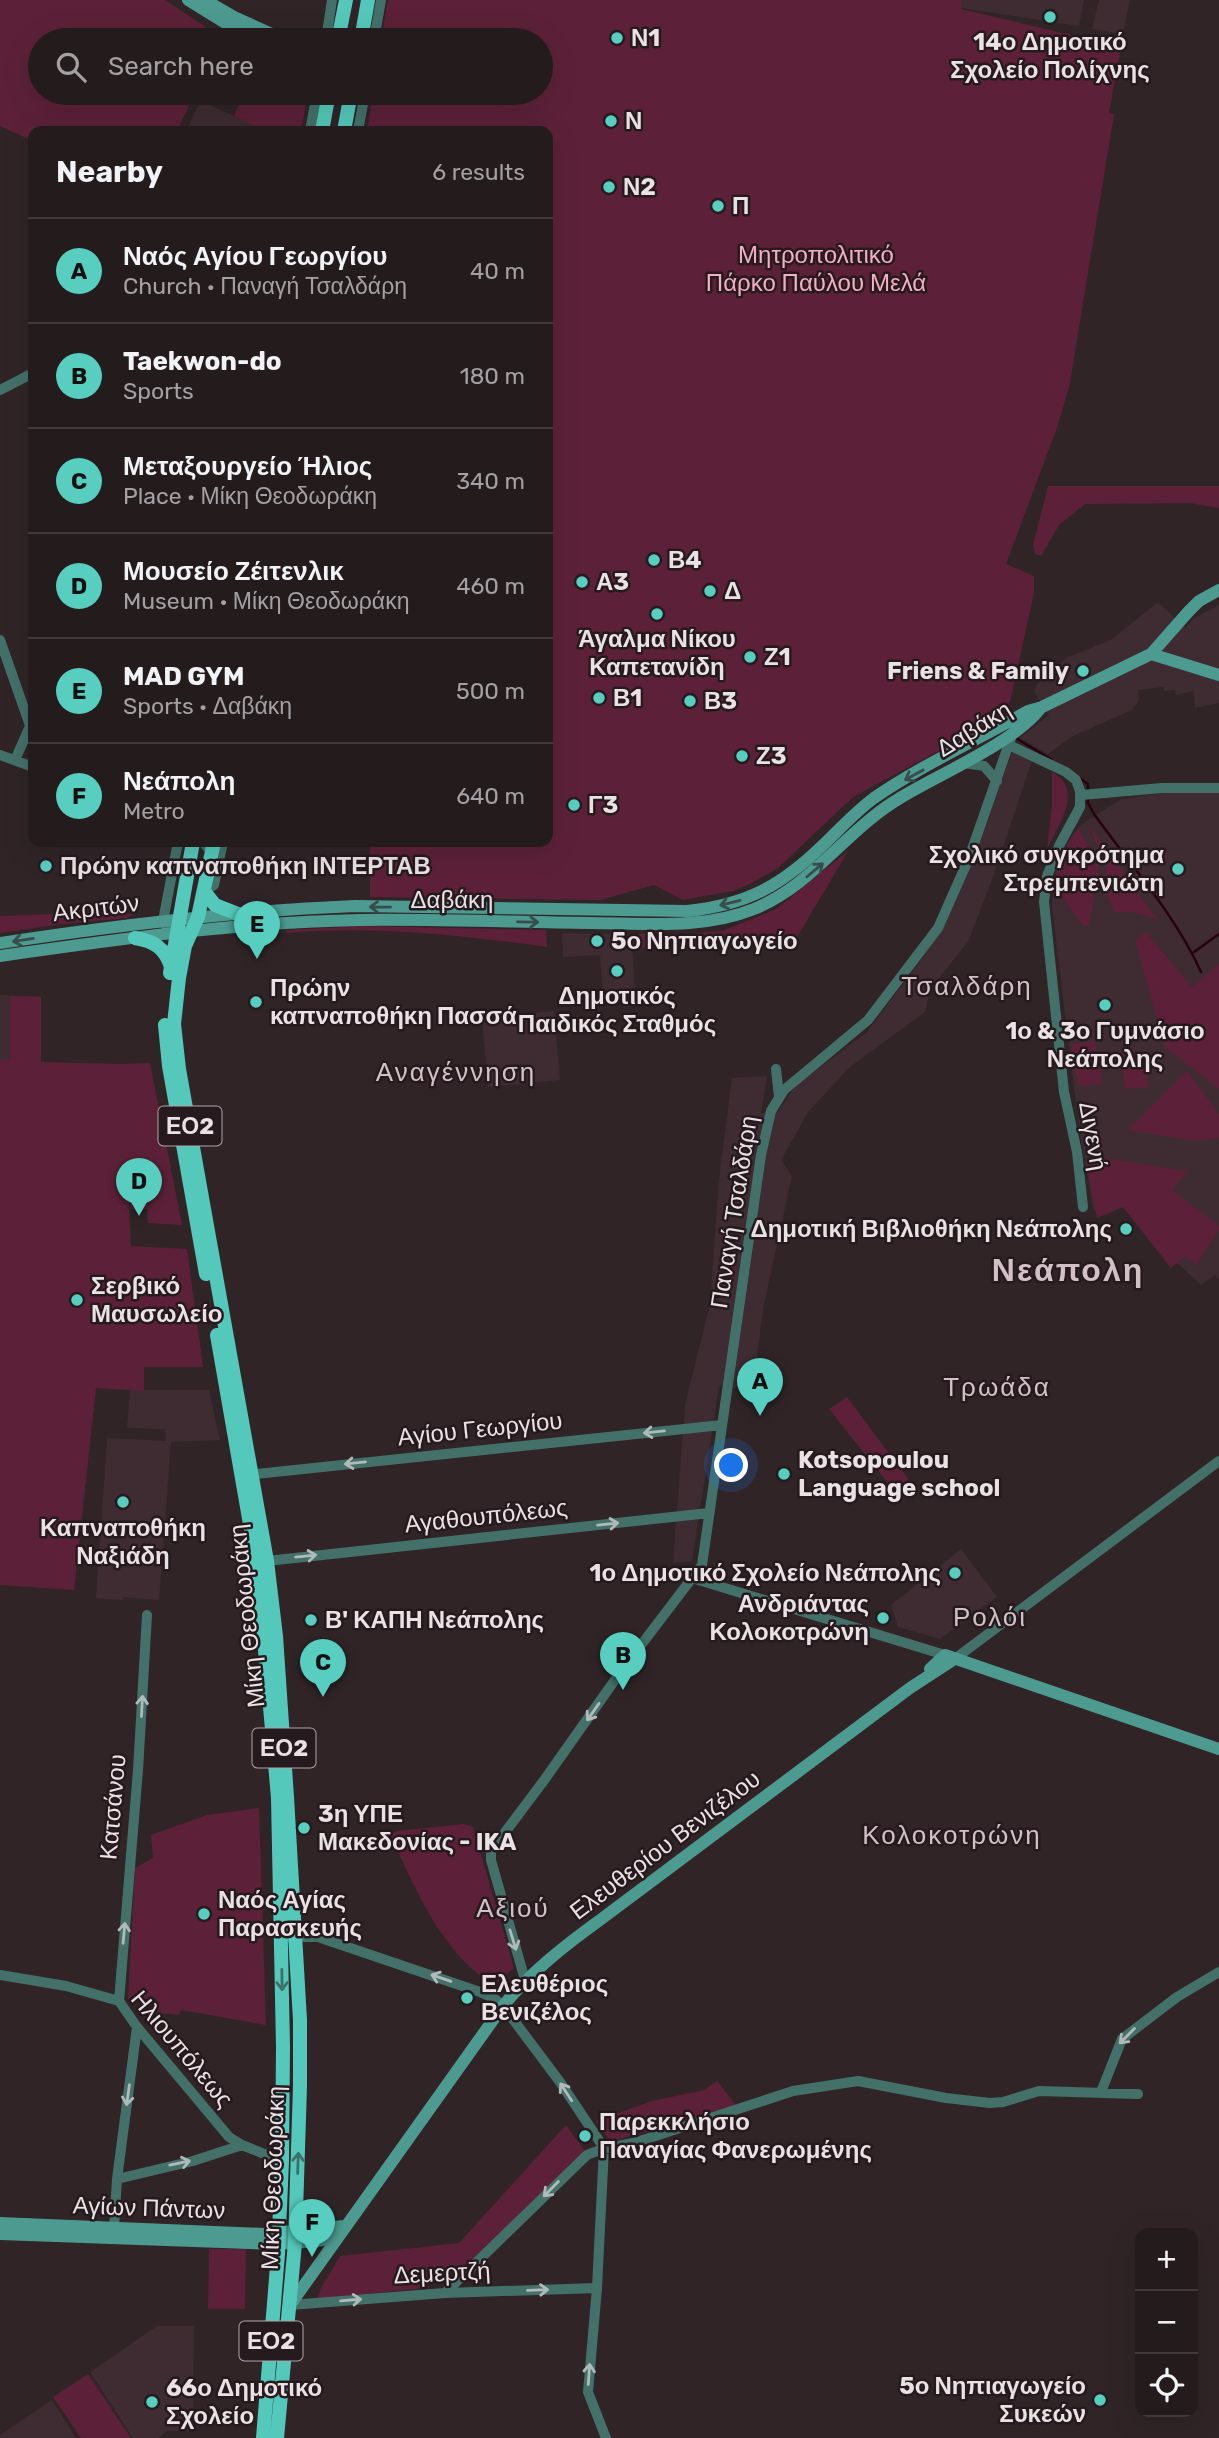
<!DOCTYPE html>
<meta charset="utf-8">
<style>
:root{--surface:#241b1d;--page:#2c2426;--text:#f1f3f6;--muted:#a3a1a4;--line:#41393b;--accent:#58cec0}
body{margin:0;font-family:Rubik,sans-serif;background:var(--page);color:var(--text)}
.controls{position:absolute;right:21px;bottom:21px;display:grid;overflow:hidden;border-radius:14px;box-shadow:0 7px 28px #0002}
.controls button{width:63px;height:63px;display:grid;place-items:center;padding:0;border:0;border-bottom:2px solid var(--line);background:var(--surface);color:var(--text);font:35px sans-serif}
.you{position:absolute;left:732px;top:1466px;width:24px;height:24px;margin:-18px;border:5px solid #fff;border-radius:50%;background:#1a73e8;box-shadow:0 0 0 10px #1a73e833}
.badge{display:grid;place-items:center;width:46px;height:46px;border-radius:50%;background:var(--accent);color:#111;font-size:23px;font-weight:700}
.pin{position:absolute;translate:-50% -58px;filter:drop-shadow(0 2px 4px #0008)}
.pin::after{content:'';position:absolute;top:37px;width:24px;height:21px;background:inherit;clip-path:polygon(0 0,100% 0,50% 100%)}
.list{margin:0;padding:0;list-style:none}
h2{display:flex;justify-content:space-between;align-items:center;height:91px;margin:0;padding:0 28px;font-size:30px}
h2 small{font-size:23px;font-weight:400;color:var(--muted)}
.list li{display:grid;grid-template-columns:46px 1fr auto;gap:21px;align-items:center;box-sizing:border-box;height:105px;padding:0 28px;border-top:2px solid var(--line)}
.list b{display:block;font-size:26px;white-space:nowrap}
.list p{margin:0;font-size:23px;white-space:nowrap;color:var(--muted)}
.list em{font-size:23px;font-style:normal;color:var(--muted)}
.icon{flex:none;width:38px;height:38px;fill:none;stroke:currentColor;stroke-width:2;stroke-linecap:round;stroke-linejoin:round}
.map{position:relative;flex:none;width:1219px;height:2438px;overflow:hidden}
.search{position:absolute;background:var(--surface);box-shadow:0 7px 28px #0002;left:28px;top:28px;width:525px;height:77px;display:flex;align-items:center;gap:18px;box-sizing:border-box;padding:0 24px;border-radius:38px;color:var(--muted);font-size:26px}
.panel{position:absolute;background:var(--surface);box-shadow:0 7px 28px #0002;left:28px;top:126px;width:525px;height:721px;border-radius:14px}
.map>svg:first-child{display:block}
.built{fill:#3e2c32}
.green{fill:#5c2138}
.lines{fill:none;stroke-linecap:round;stroke-linejoin:round}
.stream{stroke:#280111;stroke-width:2.5}
.tertiary{stroke:#43716a;stroke-width:10}
.secondary{stroke:#4d9a90;stroke-width:12}
.trunk{stroke:#54c8ba;stroke-width:14}
.oneway{stroke:#364d4c}
.oneway2{stroke:#afbab9}
.oneway3{stroke:#3d716c}
.poi-dot{fill:#58cec0;stroke:#261a1e;stroke-width:2.5}
.labels{text-anchor:middle;dominant-baseline:central;stroke-width:5;stroke-linejoin:round;paint-order:stroke}
.shield{fill:#261a1e;stroke:#aea5a8;stroke-width:2}
.shield-label{font-size:23px;font-weight:bold;fill:#e9e1e3}
.poi-label{font-size:24px;font-weight:bold;fill:#e9e1e3;stroke:#261a1e;text-anchor:start}
.park-label{font-size:24px;fill:#f4adc3;stroke:#261a1e}
.street-label{font-size:24px;fill:#e9e1e3;stroke:#261a1e}
.neighbourhood-label{font-size:26px;letter-spacing:2px;fill:#d1c1c6;stroke:#261a1e}
.district-label{font-size:32px;font-weight:bold;letter-spacing:2px;fill:#d1c1c6;stroke:#261a1e}
</style>
<div class="map">
<svg width="1219" height="2438" viewBox="0 0 1219 2438">
<rect width="100%" height="100%" fill="#302427"/>
<path class="built" d="M962 0H1084L1079 26 961 8Z
M1099 0H1130L1123 34 1092 29Z
M200 101 234 116 264 131H186Z
M1158 602 1185 628 1194 618 1219 605V703L1195 708 1194 691 1176 695 1175 690 1164 691 1163 687 1138 690 1139 700 1132 710 1071 737 1048 754 1020 738 1049 715 1034 691 1040 679 1068 657 1111 640Z
M1013 751 1032 760 994 874 968 942 930 989 925 1012 850 1067 808 1112 781 1160 792 1176 764 1304 752 1390 719 1386 692 1561 673 1563 685 1405 710 1305 719 1179 732 1078 767 1076 761 1113 778 1112 795 1086 867 1032 924 956 945 922Z
M1171 792H1219V1280L1215 1275 1201 1285 1177 1263 1171 1268 1123 1207 1105 1215 1093 1208 1077 1112 1052 907 1053 883 1058 864 1073 833 1083 823 1121 799Z
M562 933 631 934 635 988 603 991 600 955 563 957Z
M0 995 41 997V1062L0 1060Z
M554 1011 560 1080 488 1087 482 1018Z
M130 1390H209L220 1440 171 1442 159 1600 123 1597V1600L96 1598 107 1438 166 1441 165 1429 127 1428Z
M961 1549 997 1597 940 1639 898 1627 891 1605Z
M157 2326H194L193 2431H167L158 2438H133L90 2372Z
M52 2400 76 2438H0V2435Z"/>
<path class="green" d="M0 0H165L219 36 218 40H40V93H195L177 131H33V141L0 126Z
M388 0H962L961 9 1121 47 1109 113 1114 114 1070 383 1058 425 1006 564 1034 576V593L1010 702 1001 713 985 726 853 797 778 868 750 884 733 891 683 900 654 885 600 900 370 897V842H548V131H367L373 93H541V40H381Z
M244 93H308L301 131H264L234 116Z
M1048 486H1219V508L1190 503 1085 504 1059 525 1041 556 1035 554 1033 545Z
M1052 772C1085 790 1058 825 1047 849L1052 806Z
M1086 821 1158 920 1134 912H1114L1105 891 1106 862Z
M1078 828 1099 864 1089 926H1083L1053 883 1065 848Z
M848 851 793 944 768 940 694 944 685 934 722 931 776 909Z
M106 912 134 914 126 918 62 924 0 933V916Z
M363 926 546 930 547 947C462 935 372 925 286 933V930Z
M1145 931 1192 987 1219 964V1089L1165 1047 1135 941Z
M631 934H680L690 945 632 949Z
M10 996 41 997V1062L119 1064 150 1063 182 1225 148 1223 147 1209H130L127 1169 131 1246 187 1249 203 1367H144V1391L96 1388 74 1590 0 1585V1060H10Z
M1095 1041 1102 1083 1078 1086 1071 1044Z
M1146 1052 1148 1087 1125 1089 1122 1054Z
M1187 1071 1219 1114V1138L1195 1141 1128 1130Z
M1097 1157 1187 1171 1172 1190 1219 1226V1230L1196 1266 1185 1256 1171 1268 1123 1207 1097 1218 1086 1162Z
M847 1397 915 1488 901 1499 829 1409Z
M259 1808 266 2025 181 2010 179 2015 158 2013 156 1998 128 1999 135 1868 153 1858 151 1835 207 1815Z
M464 1824 473 1827 514 1968 493 1985C441 1952 416 1889 390 1835L397 1831Z
M717 2081 736 2105 610 2142 596 2121 652 2101 704 2090Z
M566 2125 585 2151 458 2273 448 2269 440 2270 424 2288 317 2299 321 2288 340 2256 459 2243Z
M209 2249H246L245 2309H208Z
M88 2374 131 2438H81L53 2397Z"/>
<g class="lines">
<path class="stream" d="M1016 738 1052 760
M1078 777 1088 784V790
M1088 797V803L1094 814C1130 864 1176 916 1201 972
M1194 952 1219 934"/>
<path class="tertiary" d="M326 40 332 0
M374 40 381 0
M310 131 317 93
M358 131 365 93
M0 390 33 373
M0 640 33 734
M1009 745 1066 772 1076 780 1080 791V807L1060 844 1047 876 1044 902 1064 1092 1077 1152 1083 1207
M0 755 33 767
M15 760 30 726
M964 763 984 766 997 781
M1081 795 1162 788H1219
M203 842 212 853
M204 891 214 885 223 842
M176 934 167 928 163 921 178 842
M776 1069 779 1097
M246 1475 722 1425
M267 1561 709 1513
M692 1578 945 1655
M956 1658 1219 1461
M289 1937H318L480 1992 495 1999 503 2006 560 2082 604 2148
M0 1975 66 1986 119 2001 137 2027 229 2137 242 2145 282 2161
M525 1980 491 1860V1851L545 1779 622 1670 702 1565 761 1155 771 1111 784 1090 868 1020 938 928 969 858 1013 732
M119 2001 138 1770 147 1615
M1101 2092 1122 2039 1177 1997 1219 1972
M604 2148 597 2288 588 2392 606 2438
M117 2179 193 2161 242 2145
M114 2228 117 2179 137 2027
M445 2293 587 2155C603 2147 622 2146 640 2141L793 2091 858 2081 946 2098 990 2103 1003 2102 1039 2091 1138 2094
M290 2305 445 2293 597 2288"/>
<path class="secondary" d="M188 0 230 26 260 40
M205 0 234 17 285 40
M1151 654 1219 675
M0 943C118 925 236 911 355 906L687 911C746 905 781 886 823 845 840 829 855 812 874 798 920 766 979 739 1028 711L1042 707 1151 654 1189 611 1199 601 1219 590
M0 956C119 939 240 922 360 920 436 919 513 922 589 923 644 923 702 930 754 909 813 885 846 830 900 798 939 774 1012 744 1040 709
M930 1669 945 1655 1219 1749
M0 2223 263 2234 344 2226
M0 2234 278 2244 318 2241 337 2237
M290 2305 503 2006C531 1972 564 1946 600 1920L910 1688 956 1658"/>
<path class="trunk" d="M338 40 346 0
M361 40 368 0
M322 131 329 93
M344 131 351 93
M214 842 198 917 185 946 179 978 174 1024 179 1069 267 1561 276 1636 287 1797 300 2020V2086L295 2243 277 2438
M204 891 215 905 238 914
M135 938C154 941 165 948 171 967
M170 973 193 842
M165 1025 169 1066 206 1274
M217 1335 258 1570 278 1798 283 2047 282 2161 278 2254 263 2438"/>
</g>
<defs><path id="oneway-shaft" d="M-6 0H5M1.5-3L5.5 0L1.5 3" fill="none" stroke-width="1.6" stroke-linecap="round" stroke-linejoin="round" transform="scale(1.75)"/></defs>
<g class="oneway">
<use href="#oneway-shaft" transform="translate(914 775) rotate(151)"/>
<use href="#oneway-shaft" transform="translate(815 870) rotate(-40)"/>
<use href="#oneway-shaft" transform="translate(730 903) rotate(166)"/>
<use href="#oneway-shaft" transform="translate(380 907) rotate(-179)"/>
<use href="#oneway-shaft" transform="translate(528 922) rotate(1)"/>
<use href="#oneway-shaft" transform="translate(23 940) rotate(171)"/>
</g>
<g class="oneway2">
<use href="#oneway-shaft" transform="translate(654 1432) rotate(174)"/>
<use href="#oneway-shaft" transform="translate(355 1463) rotate(174)"/>
<use href="#oneway-shaft" transform="translate(608 1524) rotate(-6)"/>
<use href="#oneway-shaft" transform="translate(306 1556) rotate(-6)"/>
<use href="#oneway-shaft" transform="translate(142 1706) rotate(-87)"/>
<use href="#oneway-shaft" transform="translate(593 1712) rotate(125)"/>
<use href="#oneway-shaft" transform="translate(124 1933) rotate(-85)"/>
<use href="#oneway-shaft" transform="translate(513 1940) rotate(73)"/>
<use href="#oneway-shaft" transform="translate(441 1978) rotate(-161)"/>
<use href="#oneway-shaft" transform="translate(1127 2036) rotate(135)"/>
<use href="#oneway-shaft" transform="translate(566 2092) rotate(-123)"/>
<use href="#oneway-shaft" transform="translate(128 2095) rotate(98)"/>
<use href="#oneway-shaft" transform="translate(180 2163) rotate(-12)"/>
<use href="#oneway-shaft" transform="translate(551 2189) rotate(135)"/>
<use href="#oneway-shaft" transform="translate(538 2290) rotate(-2)"/>
<use href="#oneway-shaft" transform="translate(351 2300) rotate(-5)"/>
<use href="#oneway-shaft" transform="translate(589 2374) rotate(-86)"/>
</g>
<g class="oneway3">
<use href="#oneway-shaft" transform="translate(282 1980) rotate(89)"/>
<use href="#oneway-shaft" transform="translate(298 2163) rotate(-88)"/>
</g>
<g class="poi-dot">
<circle cx="1050" cy="17" r="7"/>
<circle cx="617" cy="38" r="7"/>
<circle cx="611" cy="121" r="7"/>
<circle cx="609" cy="187" r="7"/>
<circle cx="718" cy="206" r="7"/>
<circle cx="654" cy="560" r="7"/>
<circle cx="582" cy="582" r="7"/>
<circle cx="710" cy="591" r="7"/>
<circle cx="657" cy="614" r="7"/>
<circle cx="750" cy="657" r="7"/>
<circle cx="1083" cy="671" r="7"/>
<circle cx="599" cy="698" r="7"/>
<circle cx="690" cy="701" r="7"/>
<circle cx="742" cy="756" r="7"/>
<circle cx="574" cy="805" r="7"/>
<circle cx="46" cy="866" r="7"/>
<circle cx="1178" cy="869" r="7"/>
<circle cx="597" cy="941" r="7"/>
<circle cx="617" cy="971" r="7"/>
<circle cx="256" cy="1002" r="7"/>
<circle cx="1105" cy="1005" r="7"/>
<circle cx="1126" cy="1229" r="7"/>
<circle cx="77" cy="1300" r="7"/>
<circle cx="784" cy="1474" r="7"/>
<circle cx="123" cy="1502" r="7"/>
<circle cx="955" cy="1573" r="7"/>
<circle cx="883" cy="1618" r="7"/>
<circle cx="311" cy="1620" r="7"/>
<circle cx="304" cy="1828" r="7"/>
<circle cx="204" cy="1914" r="7"/>
<circle cx="467" cy="1998" r="7"/>
<circle cx="585" cy="2136" r="7"/>
<circle cx="1100" cy="2400" r="7"/>
<circle cx="152" cy="2402" r="7"/>
</g>
<g class="labels">
<g class="shield">
<rect x="158.5" y="1106.5" width="63" height="39" rx="5"/>
<rect x="252.5" y="1728.5" width="63" height="39" rx="5"/>
<rect x="239.5" y="2321.5" width="63" height="39" rx="5"/>
</g>
<g class="shield-label">
<text x="190" y="1126">ΕΟ2</text>
<text x="284" y="1748">ΕΟ2</text>
<text x="271" y="2341">ΕΟ2</text>
</g>
<g class="poi-label">
<text x="631" y="38">Ν1</text>
<text x="1050" y="42" text-anchor="middle">14ο Δημοτικό<tspan x="1050" dy="28">Σχολείο Πολίχνης</tspan></text>
<text x="625" y="121">Ν</text>
<text x="623" y="187">Ν2</text>
<text x="732" y="206">Π</text>
<text x="668" y="560">Β4</text>
<text x="596" y="582">Α3</text>
<text x="724" y="591">Δ</text>
<text x="657" y="639" text-anchor="middle">Άγαλμα Νίκου<tspan x="657" dy="28">Καπετανίδη</tspan></text>
<text x="764" y="657">Ζ1</text>
<text x="1069" y="671" text-anchor="end">Friens &amp; Family</text>
<text x="613" y="698">Β1</text>
<text x="704" y="701">Β3</text>
<text x="756" y="756">Ζ3</text>
<text x="588" y="805">Γ3</text>
<text x="1164" y="855" text-anchor="end">Σχολικό συγκρότημα<tspan x="1164" dy="28">Στρεμπενιώτη</tspan></text>
<text x="60" y="866">Πρώην καπναποθήκη ΙΝΤΕΡΤΑΒ</text>
<text x="611" y="941">5ο Νηπιαγωγείο</text>
<text x="270" y="988">Πρώην<tspan x="270" dy="28">καπναποθήκη Πασσά</tspan></text>
<text x="617" y="996" text-anchor="middle">Δημοτικός<tspan x="617" dy="28">Παιδικός Σταθμός</tspan></text>
<text x="1105" y="1031" text-anchor="middle">1ο &amp; 3ο Γυμνάσιο<tspan x="1105" dy="28">Νεάπολης</tspan></text>
<text x="1112" y="1229" text-anchor="end">Δημοτική Βιβλιοθήκη Νεάπολης</text>
<text x="91" y="1286">Σερβικό<tspan x="91" dy="28">Μαυσωλείο</tspan></text>
<text x="798" y="1460">Kotsopoulou<tspan x="798" dy="28">Language school</tspan></text>
<text x="123" y="1528" text-anchor="middle">Καπναποθήκη<tspan x="123" dy="28">Ναξιάδη</tspan></text>
<text x="941" y="1573" text-anchor="end">1ο Δημοτικό Σχολείο Νεάπολης</text>
<text x="869" y="1604" text-anchor="end">Ανδριάντας<tspan x="869" dy="28">Κολοκοτρώνη</tspan></text>
<text x="325" y="1620">Β' ΚΑΠΗ Νεάπολης</text>
<text x="318" y="1814">3η ΥΠΕ<tspan x="318" dy="28">Μακεδονίας - IKA</tspan></text>
<text x="218" y="1900">Ναός Αγίας<tspan x="218" dy="28">Παρασκευής</tspan></text>
<text x="481" y="1984">Ελευθέριος<tspan x="481" dy="28">Βενιζέλος</tspan></text>
<text x="599" y="2122">Παρεκκλήσιο<tspan x="599" dy="28">Παναγίας Φανερωμένης</tspan></text>
<text x="1086" y="2386" text-anchor="end">5ο Νηπιαγωγείο<tspan x="1086" dy="28">Συκεών</tspan></text>
<text x="166" y="2388">66ο Δημοτικό<tspan x="166" dy="28">Σχολείο</tspan></text>
</g>
<g class="park-label">
<text x="816" y="255">Μητροπολιτικό<tspan x="816" dy="28">Πάρκο Παύλου Μελά</tspan></text>
</g>
<g class="street-label">
<text transform="translate(974 729) rotate(-32)">Δαβάκη</text>
<text x="452" y="900">Δαβάκη</text>
<text transform="translate(96 908) rotate(-7)">Ακριτών</text>
<text transform="translate(1093 1136) rotate(80)">Διγενή</text>
<text transform="translate(734 1212) rotate(-81)">Παναγή Τσαλδάρη</text>
<text transform="translate(480 1429) rotate(-6)">Αγίου Γεωργίου</text>
<text transform="translate(486 1516) rotate(-6)">Αγαθουπόλεως</text>
<text transform="translate(247 1616) rotate(-96)">Μίκη Θεοδωράκη</text>
<text transform="translate(113 1807) rotate(-85)">Κατσάνου</text>
<text transform="translate(665 1845) rotate(-37)">Ελευθερίου Βενιζέλου</text>
<text transform="translate(182 2049) rotate(50)">Ηλιουπόλεως</text>
<text transform="translate(273 2178) rotate(-88)">Μίκη Θεοδωράκη</text>
<text transform="translate(149 2208) rotate(2)">Αγίων Πάντων</text>
<text transform="translate(442 2273) rotate(-3)">Δεμερτζή</text>
</g>
<g class="neighbourhood-label">
<text x="967" y="986">Τσαλδάρη</text>
<text x="456" y="1072">Αναγέννηση</text>
<text x="997" y="1387">Τρωάδα</text>
<text x="990" y="1617">Ρολόι</text>
<text x="952" y="1835">Κολοκοτρώνη</text>
<text x="513" y="1908">Αξιού</text>
</g>
<g class="district-label">
<text x="1068" y="1270">Νεάπολη</text>
</g>
</g>
</svg>
<div class="controls">
<button>+</button>
<button>−</button>
<button><svg class="icon" aria-label="locate" viewBox="0 0 24 24"><circle cx="12" cy="12" r="6"/><path d="M12 2v4M12 18v4M2 12h4M18 12h4"/></svg></button>
</div>
<div class="you"></div>
<div class="pin badge" style="left:760px;top:1416px">A</div>
<div class="pin badge" style="left:623px;top:1690px">B</div>
<div class="pin badge" style="left:323px;top:1697px">C</div>
<div class="pin badge" style="left:139px;top:1216px">D</div>
<div class="pin badge" style="left:257px;top:959px">E</div>
<div class="pin badge" style="left:312px;top:2257px">F</div>
<div class="search"><svg class="icon" aria-label="search" viewBox="0 0 24 24"><circle cx="10" cy="10" r="6"/><path d="M15 15l6 6"/></svg>Search here</div>
<section class="panel">
<h2>Nearby<small>6 results</small></h2>
<ul class="list">
<li><span class="badge">A</span><div><b>Ναός Αγίου Γεωργίου</b><p>Church · Παναγή Τσαλδάρη</p></div><em>40 m</em></li>
<li><span class="badge">B</span><div><b>Taekwon-do</b><p>Sports</p></div><em>180 m</em></li>
<li><span class="badge">C</span><div><b>Μεταξουργείο Ήλιος</b><p>Place · Μίκη Θεοδωράκη</p></div><em>340 m</em></li>
<li><span class="badge">D</span><div><b>Μουσείο Ζέιτενλικ</b><p>Museum · Μίκη Θεοδωράκη</p></div><em>460 m</em></li>
<li><span class="badge">E</span><div><b>MAD GYM</b><p>Sports · Δαβάκη</p></div><em>500 m</em></li>
<li><span class="badge">F</span><div><b>Νεάπολη</b><p>Metro</p></div><em>640 m</em></li>
</ul>
</section>
</div>
